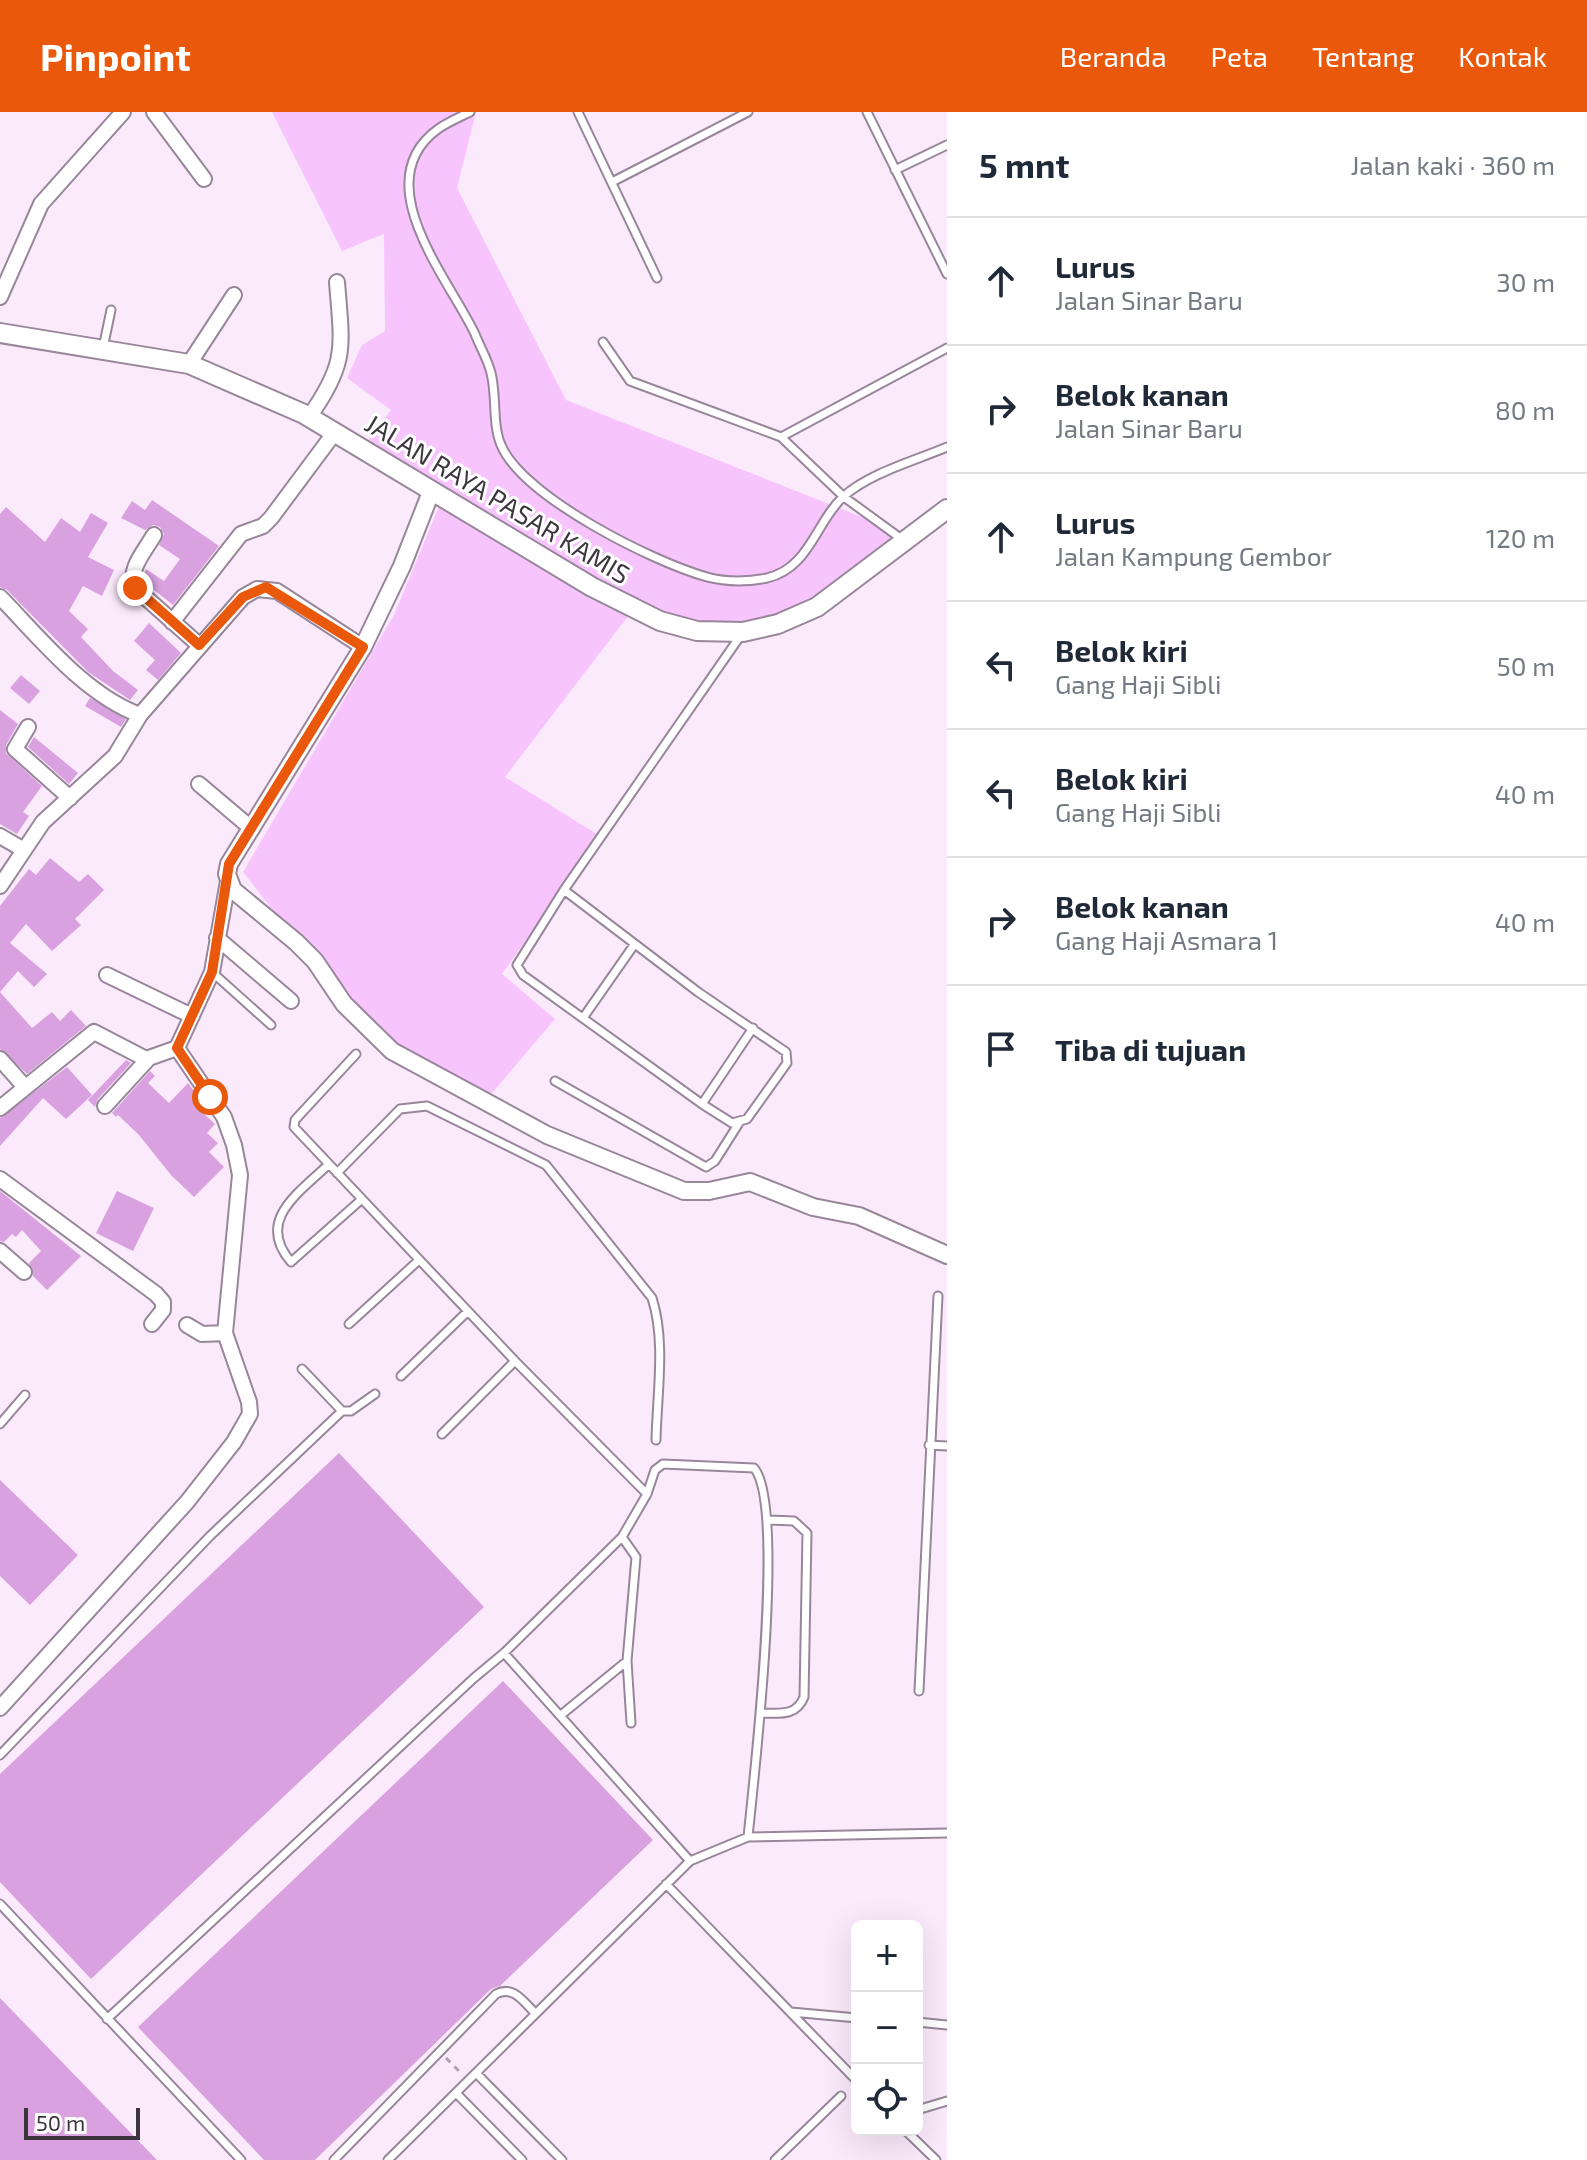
<!DOCTYPE html>
<html lang="id">
<meta charset="utf-8">
<style>
:root{--surface:#fff;--page:#f2f2f3;--text:#1f2937;--muted:#747a83;--line:#e0e1e3;--accent:#ea580c}
body{margin:0;font-family:"Exo 2",sans-serif;background:var(--page);color:var(--text)}
.controls{position:absolute;right:24px;bottom:24px;display:grid;overflow:hidden;border-radius:12px;box-shadow:0 8px 32px #0002}
.controls button{width:72px;height:72px;display:grid;place-items:center;padding:0;border:0;border-bottom:2px solid var(--line);background:var(--surface);color:var(--text);font:40px sans-serif}
.scale{position:absolute;left:24px;bottom:20px;width:116px;box-sizing:border-box;padding-left:8px;border:4px solid #3d353e;border-top:0;font-size:22px;line-height:28px;white-space:nowrap;color:#3d353e;-webkit-text-stroke:6px #fff;paint-order:stroke}
.stop{position:absolute;width:24px;height:24px;margin:-18px;border:6px solid #ea580c;border-radius:50%;background:#fff}
.stop.end{background:#ea580c;border-color:#fff;box-shadow:0 2px 8px #0008}
.list{margin:0;padding:0;list-style:none}
h2{display:flex;justify-content:space-between;align-items:center;height:104px;margin:0;padding:0 32px;font-size:34px}
h2 small{font-size:26px;font-weight:400;color:var(--muted)}
.list li{display:grid;grid-template-columns:52px 1fr auto;gap:24px;align-items:center;box-sizing:border-box;height:128px;padding:0 32px;border-top:2px solid var(--line)}
.list b{display:block;font-size:30px;white-space:nowrap}
.list p{margin:0;font-size:26px;white-space:nowrap;color:var(--muted)}
.list em{font-size:26px;font-style:normal;color:var(--muted)}
.icon{flex:none;width:44px;height:44px;fill:none;stroke:currentColor;stroke-width:2;stroke-linecap:round;stroke-linejoin:round}
.map{position:relative;flex:none;width:947px;height:2048px;overflow:hidden}
header{display:flex;align-items:center;gap:48px;box-sizing:border-box;height:112px;padding:0 40px;background:var(--accent);color:#fff}
header strong{font-size:38px}
nav{display:flex;gap:44px;margin-inline-start:auto;font-size:28px}
main{display:flex}
aside{flex:1;background:var(--surface)}
.map>svg:first-child{display:block}
.green{fill:#f7c4fd}
.building{fill:#d9a1df}
.lines{fill:none;stroke-linecap:round;stroke-linejoin:round}
.service-casing{stroke:#98869a;stroke-width:11}
.minor-casing{stroke:#98869a;stroke-width:18}
.tertiary-casing{stroke:#98869a;stroke-width:20}
.secondary-casing{stroke:#98869a;stroke-width:22}
.path{stroke:#ada0ae;stroke-width:3;stroke-dasharray:6 6;stroke-linecap:butt}
.service{stroke:#fff;stroke-width:7}
.minor{stroke:#fff;stroke-width:14}
.tertiary{stroke:#fff;stroke-width:16}
.secondary{stroke:#fff;stroke-width:18}
.route{stroke:#ea580c;stroke-width:10}
.labels{text-anchor:middle;dominant-baseline:central;stroke-width:6;stroke-linejoin:round;paint-order:stroke}
.street-label{font-size:26px;fill:#3d353e;stroke:#fff}
</style>
<header>
<strong>Pinpoint</strong>
<nav><a>Beranda</a><a>Peta</a><a>Tentang</a><a>Kontak</a></nav>
</header>
<main>
<div class="map">
<svg width="947" height="2048" viewBox="0 0 947 2048">
<rect width="100%" height="100%" fill="#fbeafc"/>
<path class="green" d="M272 0H476L457 76 566 288 910 424 735 534 641 487 505 665 600 724 502 862 555 907 487 987 410 949 342 886 243 760 395 501 444 382 367 330 391 298 347 266 362 233 385 219 384 122 342 139Z"/>
<path class="building" d="M152 388 219 434 173 493 144 470 143 464 146 457 164 469 180 447 159 433 164 422 160 415 153 413 145 418 121 406 132 389 145 398Z
M6 395 45 430 61 406 80 420 91 401 108 411 88 445 114 458 102 484 83 474 69 499 88 517 81 525 113 559 138 578 130 588 88 560 7 478 0 475V402Z
M149 511 181 541 158 568 146 558 155 548 134 529Z
M21 563 40 579 29 592 10 576Z
M90 586 126 607 121 615 85 594Z
M0 598 18 612 6 633V641L42 674 23 700 29 704 17 722 0 712Z
M34 625 78 661 69 672 28 635Z
M50 746 79 770 88 762 104 778 75 807 81 813 52 839 26 812 10 831 47 862 34 875 18 859 0 880 32 916 52 900 60 909 71 898 86 914 27 962 0 937V794L29 757 36 763Z
M126 948 131 951 98 987 95 995 88 988Z
M67 955 92 983 66 1007 43 986 0 1034V1006Z
M150 959 155 964 148 971 169 991 188 971 196 982 194 985 205 996 202 1000 215 1012 207 1021 218 1031 209 1040 224 1055 194 1085 171 1063 139 1023 118 1003 116 1005 112 1001Z
M0 1079 81 1144 47 1178 33 1164 29 1151 41 1139 22 1118 16 1125 12 1122 4 1130 0 1129Z
M117 1079 154 1096 133 1139 96 1121Z
M339 1341 484 1495 91 1867 0 1770V1662Z
M0 1368 78 1443 30 1493 0 1464Z
M503 1569 653 1728 500 1874 491 1877 315 2048H264L138 1915Z
M0 1886 157 2048H0Z"/>
<g class="lines">
<defs>
<path id="service" d="M470 0C460 5 448 10 438 17 365 70 449 167 475 222 480 235 488 248 491 261 497 284 492 312 501 333 523 385 653 450 707 465 726 470 747 470 767 466 810 456 816 409 844 384 870 361 914 349 947 335
M578 0 657 166
M867 0 947 162
M895 58 947 33
M612 70 748 0
M603 230 630 269 781 325 844 385 903 428
M103 236 111 198
M781 325 947 236
M564 778 698 880 786 940 787 951 747 1007 732 1011 702 992 523 863 517 853 564 778 741 523
M212 860 271 913
M583 906 634 833
M356 942 295 1008 294 1015 515 1249 647 1382
M555 969 706 1055 715 1049 739 1011
M702 992 753 916
M329 1052C299 1081 255 1108 291 1150L362 1087
M337 1061 400 997 427 994 546 1053 652 1186C666 1229 657 1282 656 1328
M349 1212 419 1148
M302 1257 342 1299
M401 1264 468 1199
M0 1312 25 1283
M442 1322 515 1249
M929 1333 947 1334
M622 1425 636 1445 627 1549 631 1611
M504 1541 690 1749
M919 1579 938 1184
M760 1601C779 1601 796 1605 804 1585L807 1421 794 1409 769 1408
M561 1603 627 1549
M0 1643 210 1424 342 1299H351L375 1282
M666 1772 857 1969
M0 1792 241 2048
M791 1900 857 1906
M107 1907 474 1566 504 1541 622 1425 647 1382 655 1358 663 1352 754 1356C786 1393 754 1665 748 1725
M917 1910 947 1913
M476 1961 562 2048
M456 1981 522 2048
M917 1998 947 1989
M905 2018 936 2048
M334 2048 496 1882C513 1873 523 1889 535 1901
M388 2048 690 1749 748 1725 947 1721
M775 2048 841 1984"/>
<path id="minor" d="M154 0 204 67
M0 185 41 92 123 0
M189 252 234 183
M309 305C348 250 342 235 337 170
M154 423C145 439 127 458 135 476L199 533
M0 485C40 526 85 583 140 603
M172 510 241 422 263 414 271 406 335 320
M28 615 15 637 70 686
M199 672 252 717
M0 724 24 738
M0 774 43 710 115 644 140 603 243 485 257 477 277 479 363 535
M217 826 291 889
M107 863 192 904
M0 947 25 975
M105 994 148 947
M0 996 94 920 146 947 177 936
M0 1067 156 1182 163 1190V1198L152 1212
M0 1139 24 1160
M187 1213 202 1222 225 1221
M0 1596 187 1390 234 1330 250 1302 249 1290 225 1221 240 1063 234 1033 224 1005 177 936 212 860 228 769"/>
<path id="tertiary" d="M431 380 402 454 363 535 229 752 227 762 233 778 296 830 315 849 344 892 392 939 547 1023 684 1079H709L750 1070 813 1095 859 1104 947 1143"/>
<path id="secondary" d="M0 221 189 252 304 302 592 475 660 509 697 519 743 520 778 512 817 495 947 397"/>
</defs>
<use href="#service" class="service-casing"/>
<use href="#minor" class="minor-casing"/>
<use href="#tertiary" class="tertiary-casing"/>
<use href="#secondary" class="secondary-casing"/>
<path class="path" d="M446 1946 461 1961"/>
<use href="#service" class="service"/>
<use href="#minor" class="minor"/>
<use href="#tertiary" class="tertiary"/>
<use href="#secondary" class="secondary"/>
</g>
<g class="lines">
<path class="route" d="M135 476 199 533 243 485 266 475 363 535 229 752 212 860 177 936 210 985"/>
</g>
<g class="labels">
<g class="street-label">
<text transform="translate(498 386) rotate(31)">JALAN RAYA PASAR KAMIS</text>
</g>
</g>
</svg>
<div class="controls">
<button>+</button>
<button>−</button>
<button><svg class="icon" aria-label="locate" viewBox="0 0 24 24"><circle cx="12" cy="12" r="6"/><path d="M12 2v4M12 18v4M2 12h4M18 12h4"/></svg></button>
</div>
<div class="scale">50 m</div>
<div class="stop" style="left:210px;top:985px"></div>
<div class="stop end" style="left:135px;top:476px"></div>
</div>
<aside>
<h2>5 mnt<small>Jalan kaki · 360 m</small></h2>
<ul class="list">
<li><svg class="icon" aria-label="ahead" viewBox="0 0 24 24"><path d="M12 20V5M6 11l6-6 6 6"/></svg><div><b>Lurus</b><p>Jalan Sinar Baru</p></div><em>30 m</em></li>
<li><svg class="icon" aria-label="right" viewBox="0 0 24 24"><path d="M7 20v-9h11M14 6l5 5-5 5"/></svg><div><b>Belok kanan</b><p>Jalan Sinar Baru</p></div><em>80 m</em></li>
<li><svg class="icon" aria-label="ahead" viewBox="0 0 24 24"><path d="M12 20V5M6 11l6-6 6 6"/></svg><div><b>Lurus</b><p>Jalan Kampung Gembor</p></div><em>120 m</em></li>
<li><svg class="icon" aria-label="left" viewBox="0 0 24 24"><path d="M17 20v-9H6M10 6l-5 5 5 5"/></svg><div><b>Belok kiri</b><p>Gang Haji Sibli</p></div><em>50 m</em></li>
<li><svg class="icon" aria-label="left" viewBox="0 0 24 24"><path d="M17 20v-9H6M10 6l-5 5 5 5"/></svg><div><b>Belok kiri</b><p>Gang Haji Sibli</p></div><em>40 m</em></li>
<li><svg class="icon" aria-label="right" viewBox="0 0 24 24"><path d="M7 20v-9h11M14 6l5 5-5 5"/></svg><div><b>Belok kanan</b><p>Gang Haji Asmara 1</p></div><em>40 m</em></li>
<li><svg class="icon" aria-label="arrive" viewBox="0 0 24 24"><path d="M6 21V4h12l-3 4 3 4H6"/></svg><div><b>Tiba di tujuan</b></div></li>
</ul>
</aside>
</main>
